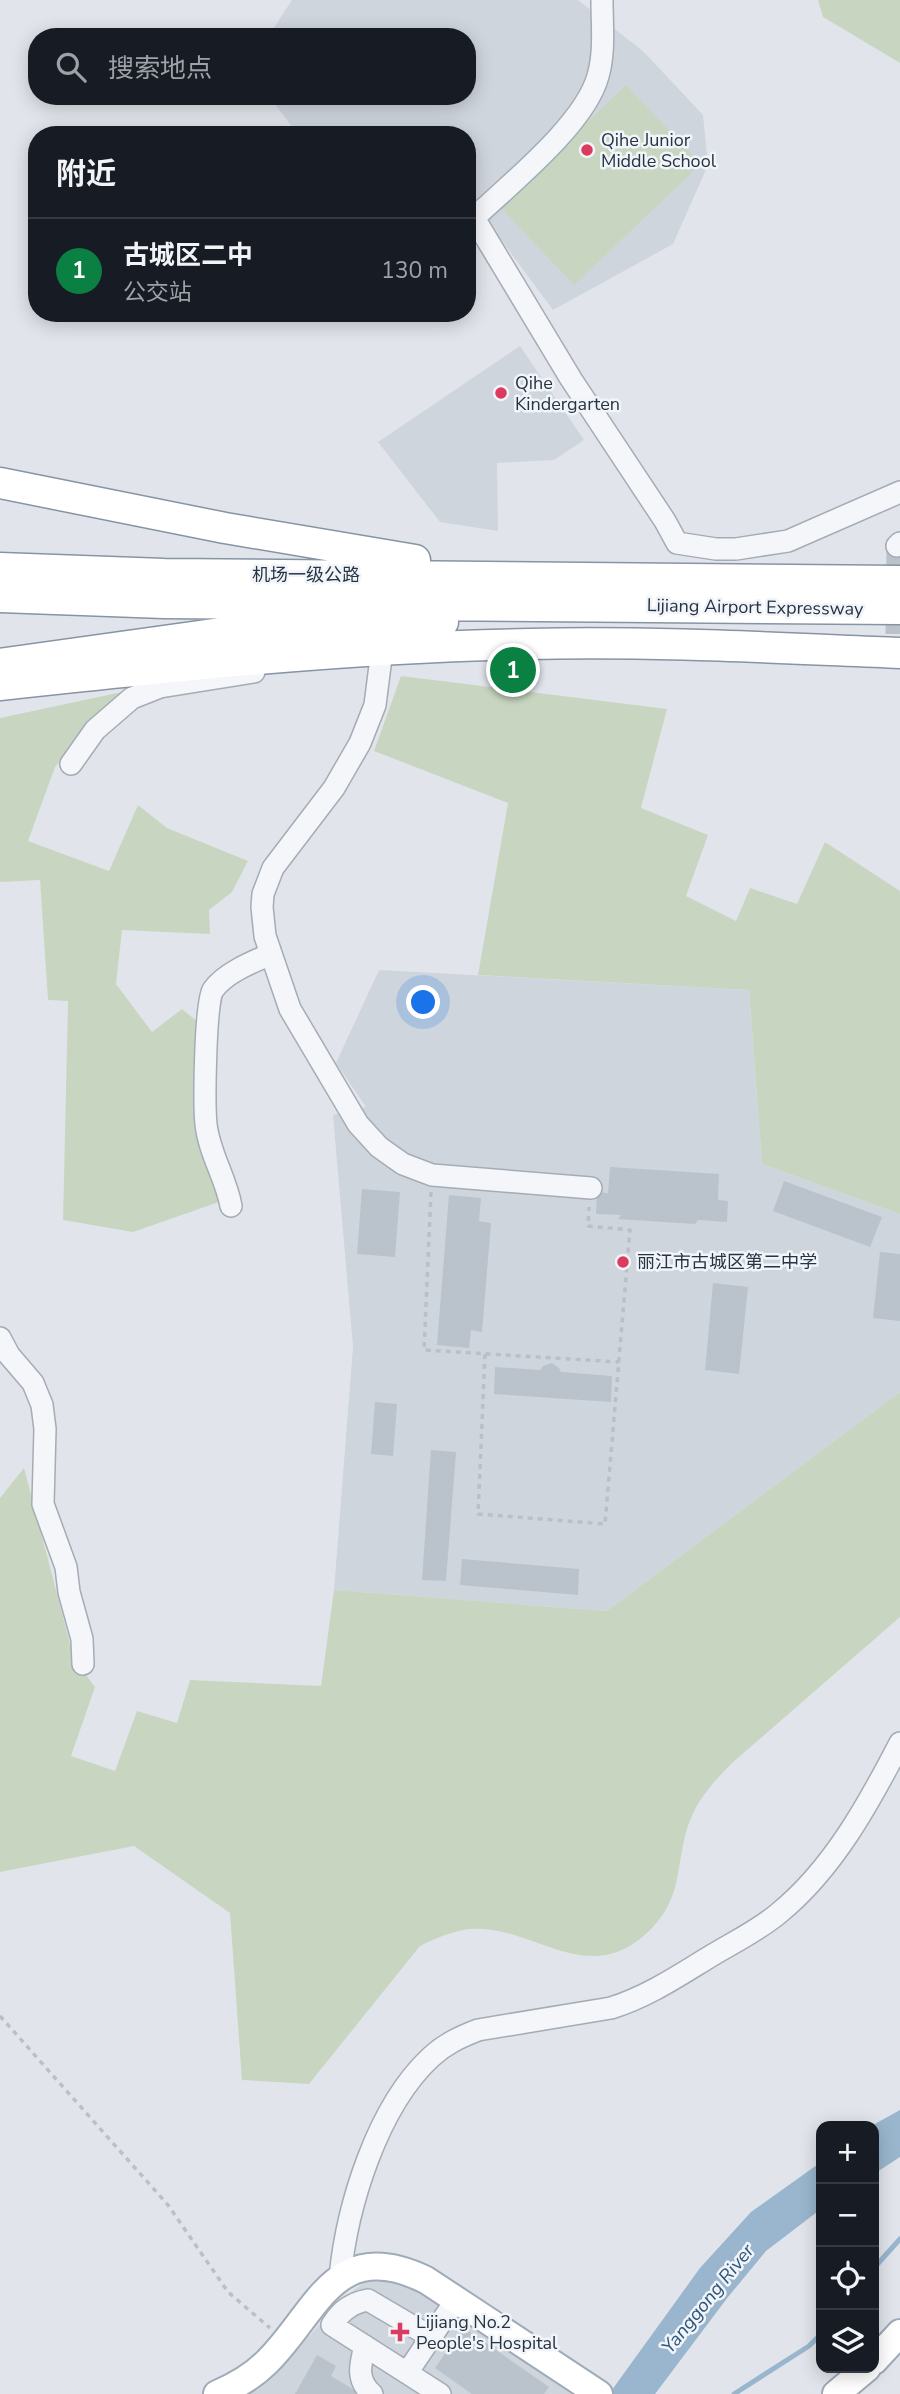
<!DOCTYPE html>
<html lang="zh">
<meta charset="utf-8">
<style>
:root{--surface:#171b24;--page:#20242c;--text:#f1f3f6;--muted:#9ea1a6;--line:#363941;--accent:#0b8043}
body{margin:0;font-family:"Nunito Sans","Noto Sans SC",sans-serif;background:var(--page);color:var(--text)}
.controls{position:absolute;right:21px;bottom:21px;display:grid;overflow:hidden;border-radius:14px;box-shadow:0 4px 18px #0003}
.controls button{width:63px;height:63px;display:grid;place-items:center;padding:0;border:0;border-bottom:2px solid var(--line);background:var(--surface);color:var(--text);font:35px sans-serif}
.you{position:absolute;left:424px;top:1003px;width:24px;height:24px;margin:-18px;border:5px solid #fff;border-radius:50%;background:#1a73e8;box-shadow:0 0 0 10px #1a73e833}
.badge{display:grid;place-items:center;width:46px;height:46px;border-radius:50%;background:var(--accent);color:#fff;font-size:23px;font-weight:700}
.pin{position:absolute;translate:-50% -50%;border:4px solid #fff;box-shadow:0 2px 7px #0006}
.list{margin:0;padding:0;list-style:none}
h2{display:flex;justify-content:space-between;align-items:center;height:91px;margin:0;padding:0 28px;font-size:30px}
h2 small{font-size:23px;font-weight:400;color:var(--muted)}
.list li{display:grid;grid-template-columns:46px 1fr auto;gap:21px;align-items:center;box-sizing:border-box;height:105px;padding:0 28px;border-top:2px solid var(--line)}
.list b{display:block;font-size:26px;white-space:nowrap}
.list p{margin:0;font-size:23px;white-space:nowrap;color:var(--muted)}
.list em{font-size:23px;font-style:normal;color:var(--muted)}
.icon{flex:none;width:38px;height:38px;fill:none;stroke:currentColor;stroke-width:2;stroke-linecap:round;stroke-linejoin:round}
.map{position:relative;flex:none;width:900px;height:2394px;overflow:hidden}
.search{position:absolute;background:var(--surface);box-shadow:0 4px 18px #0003;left:28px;top:28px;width:448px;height:77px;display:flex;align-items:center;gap:18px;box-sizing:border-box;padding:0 24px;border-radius:28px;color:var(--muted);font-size:26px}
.panel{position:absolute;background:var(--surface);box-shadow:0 4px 18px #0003;left:28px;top:126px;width:448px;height:196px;border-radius:28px}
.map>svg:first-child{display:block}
.built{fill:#cfd5dd}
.green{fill:#c8d6c1}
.water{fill:#99b6ce}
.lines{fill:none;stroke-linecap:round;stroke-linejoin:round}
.stream{stroke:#99b6ce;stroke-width:5}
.building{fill:#bac2cb}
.minor-tunnel{stroke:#bcc2ca;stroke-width:21;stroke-dasharray:21 10;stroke-linecap:butt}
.minor-casing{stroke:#a5acb6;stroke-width:24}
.major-casing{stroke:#9fabb8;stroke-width:30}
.highway-casing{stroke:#8794a3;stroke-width:33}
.path{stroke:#bbc0c6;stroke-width:3.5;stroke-dasharray:5 5;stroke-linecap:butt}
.minor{stroke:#f4f6f9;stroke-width:21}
.major{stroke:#fff;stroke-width:26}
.highway{stroke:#fff;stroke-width:30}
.poi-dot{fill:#db3b5e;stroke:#f1f4f8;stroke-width:2.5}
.labels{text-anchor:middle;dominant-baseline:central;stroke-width:5;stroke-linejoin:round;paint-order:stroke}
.poi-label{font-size:18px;fill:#273444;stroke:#f1f4f8;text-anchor:start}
.street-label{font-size:18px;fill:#273444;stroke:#f1f4f8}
.water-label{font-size:19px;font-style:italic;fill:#2d567c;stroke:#f1f4f8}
</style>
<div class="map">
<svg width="900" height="2394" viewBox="0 0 900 2394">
<rect width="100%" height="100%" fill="#e1e5eb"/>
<path class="built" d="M292 0H578L644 52 703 115 708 165 673 244 553 310 487 221 467 199V135H298L269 96H467V37H268Z
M520 346 584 440 554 460 497 463 498 531 440 522 378 442Z
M379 970 749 990 762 1164 900 1214V1392L607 1611 334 1590 353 1347 333 1115 366 1107 336 1063Z
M366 2281 396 2282 430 2296 581 2394H248L283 2366 342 2299Z"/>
<path class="green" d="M818 0H900V63L823 17Z
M626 85 701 164 574 285 499 206Z
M401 676 667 709 641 808 708 835 686 896 736 921 750 888 797 904 825 842 900 891V1214L762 1164 749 990 478 975 508 803 374 751Z
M122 692 55 767 28 841 109 871 138 805 167 828 248 861 232 892 209 910 210 934 122 930 116 984 152 1032 182 1009 199 1023 197 1120 219 1202 133 1232 63 1220 68 1001 48 1000 40 880 0 882V718Z
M900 1392V1617L732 1763C713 1782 695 1802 687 1829 676 1866 682 1897 652 1928 589 1993 535 1924 470 1929 452 1931 436 1938 420 1946L309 2084 242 2080 230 1913 134 1846 0 1872V1498L24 1468 74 1659 95 1687 71 1756 115 1771 137 1711 177 1723 190 1680 321 1686 334 1590 607 1611Z"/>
<path class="water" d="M900 2110V2157L874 2174V2126H871Z
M821 2162V2209L766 2251 728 2297 655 2394H609L700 2268 751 2212Z"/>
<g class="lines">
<path class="stream" d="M874 2268 900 2239
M734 2394 809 2346 821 2334"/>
</g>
<path class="building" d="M610 1167 719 1174 718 1200 728 1201 727 1222 698 1220 695 1224 618 1219 621 1215 596 1214 597 1192 608 1193Z
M784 1181 882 1217 870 1247 773 1211Z
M362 1189 400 1192 395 1257 357 1254Z
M449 1195 481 1198 479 1221 491 1223 482 1332 471 1330 469 1348 437 1345Z
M880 1252 900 1254V1321L873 1318Z
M713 1283 748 1287 739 1374 705 1370Z
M552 1363 559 1368 561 1372 612 1376 611 1402 494 1394 495 1367 540 1370 543 1366Z
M375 1402 397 1404 393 1456 371 1454Z
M431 1450 456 1452 446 1581 422 1580Z
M462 1559 579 1569 578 1595 460 1585Z
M463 2327 549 2387 544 2394H472L435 2368Z
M317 2355 336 2366 331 2376 361 2394H295Z"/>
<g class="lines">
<path class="minor-tunnel" d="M896 634 897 546"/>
<defs>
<path id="minor" d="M602 0C602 25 605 52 598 76 585 124 511 183 474 218L571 379 665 521 677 543 716 549H736L788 541 900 492
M897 546 900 543
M382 650 375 705 360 743 334 788 273 868 263 894 262 907 265 936 290 1009 358 1124 379 1147 403 1164 432 1175 591 1188
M71 764 95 730 132 698 160 687 254 672
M231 1206C226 1178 209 1153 206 1124 204 1106 205 1001 213 990 225 973 252 962 271 954
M0 1338 9 1355 33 1383 42 1405 45 1429 43 1504 66 1567 69 1592 82 1639 83 1664
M340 2277C347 2206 377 2107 431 2057 445 2044 460 2037 478 2030L611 2008C646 1997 675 1978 706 1959 730 1944 758 1931 779 1913 833 1869 869 1803 900 1743
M431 2337 368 2300C351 2303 341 2311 332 2325L440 2394
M365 2346C360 2365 356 2380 372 2394
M407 2373 456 2300"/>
<path id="major" d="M874 2361 900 2333
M217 2394C236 2386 253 2376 267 2362 318 2312 334 2235 426 2280L599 2394
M836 2394 867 2368"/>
<path id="highway" d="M0 483 225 528 415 560
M0 568 164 574 900 581
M0 597 164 603 900 609
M0 664 228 632 443 622
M0 685C176 666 352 647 529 644 652 641 776 648 900 653"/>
</defs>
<use href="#minor" class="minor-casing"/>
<use href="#major" class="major-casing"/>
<use href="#highway" class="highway-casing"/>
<path class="path" d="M431 1192 424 1350 619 1362
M485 1354 478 1514 605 1524 630 1230 588 1226 589 1207
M0 2016 168 2205 228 2292 270 2328"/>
<use href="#minor" class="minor"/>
<use href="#major" class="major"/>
<use href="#highway" class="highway"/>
</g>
<g class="poi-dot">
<circle cx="587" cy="150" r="7"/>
<circle cx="501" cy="393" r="7"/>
<circle cx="623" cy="1262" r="7"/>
<path d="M396.5 2321.5h7v7h7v7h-7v7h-7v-7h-7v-7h7z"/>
</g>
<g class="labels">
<g class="poi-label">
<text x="601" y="140">Qihe Junior<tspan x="601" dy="21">Middle School</tspan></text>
<text x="515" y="383">Qihe<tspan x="515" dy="21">Kindergarten</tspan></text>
<text x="637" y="1262">丽江市古城区第二中学</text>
<text x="416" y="2322">Lijiang No.2<tspan x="416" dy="21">People's Hospital</tspan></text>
</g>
<g class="street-label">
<text x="306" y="575">机场一级公路</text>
<text transform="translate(755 607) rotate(1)">Lijiang Airport Expressway</text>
</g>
<g class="water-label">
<text transform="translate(708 2299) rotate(-51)">Yanggong River</text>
</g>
</g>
</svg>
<div class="controls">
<button>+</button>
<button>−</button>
<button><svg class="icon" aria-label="locate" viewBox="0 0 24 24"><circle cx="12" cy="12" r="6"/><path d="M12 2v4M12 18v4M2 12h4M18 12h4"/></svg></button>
<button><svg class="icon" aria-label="layers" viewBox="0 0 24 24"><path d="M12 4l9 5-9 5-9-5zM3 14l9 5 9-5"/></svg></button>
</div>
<div class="you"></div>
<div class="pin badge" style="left:513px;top:670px">1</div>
<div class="search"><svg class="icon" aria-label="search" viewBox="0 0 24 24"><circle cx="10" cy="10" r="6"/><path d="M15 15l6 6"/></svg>搜索地点</div>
<section class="panel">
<h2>附近<small></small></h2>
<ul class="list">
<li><span class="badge">1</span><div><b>古城区二中</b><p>公交站</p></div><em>130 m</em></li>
</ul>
</section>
</div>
